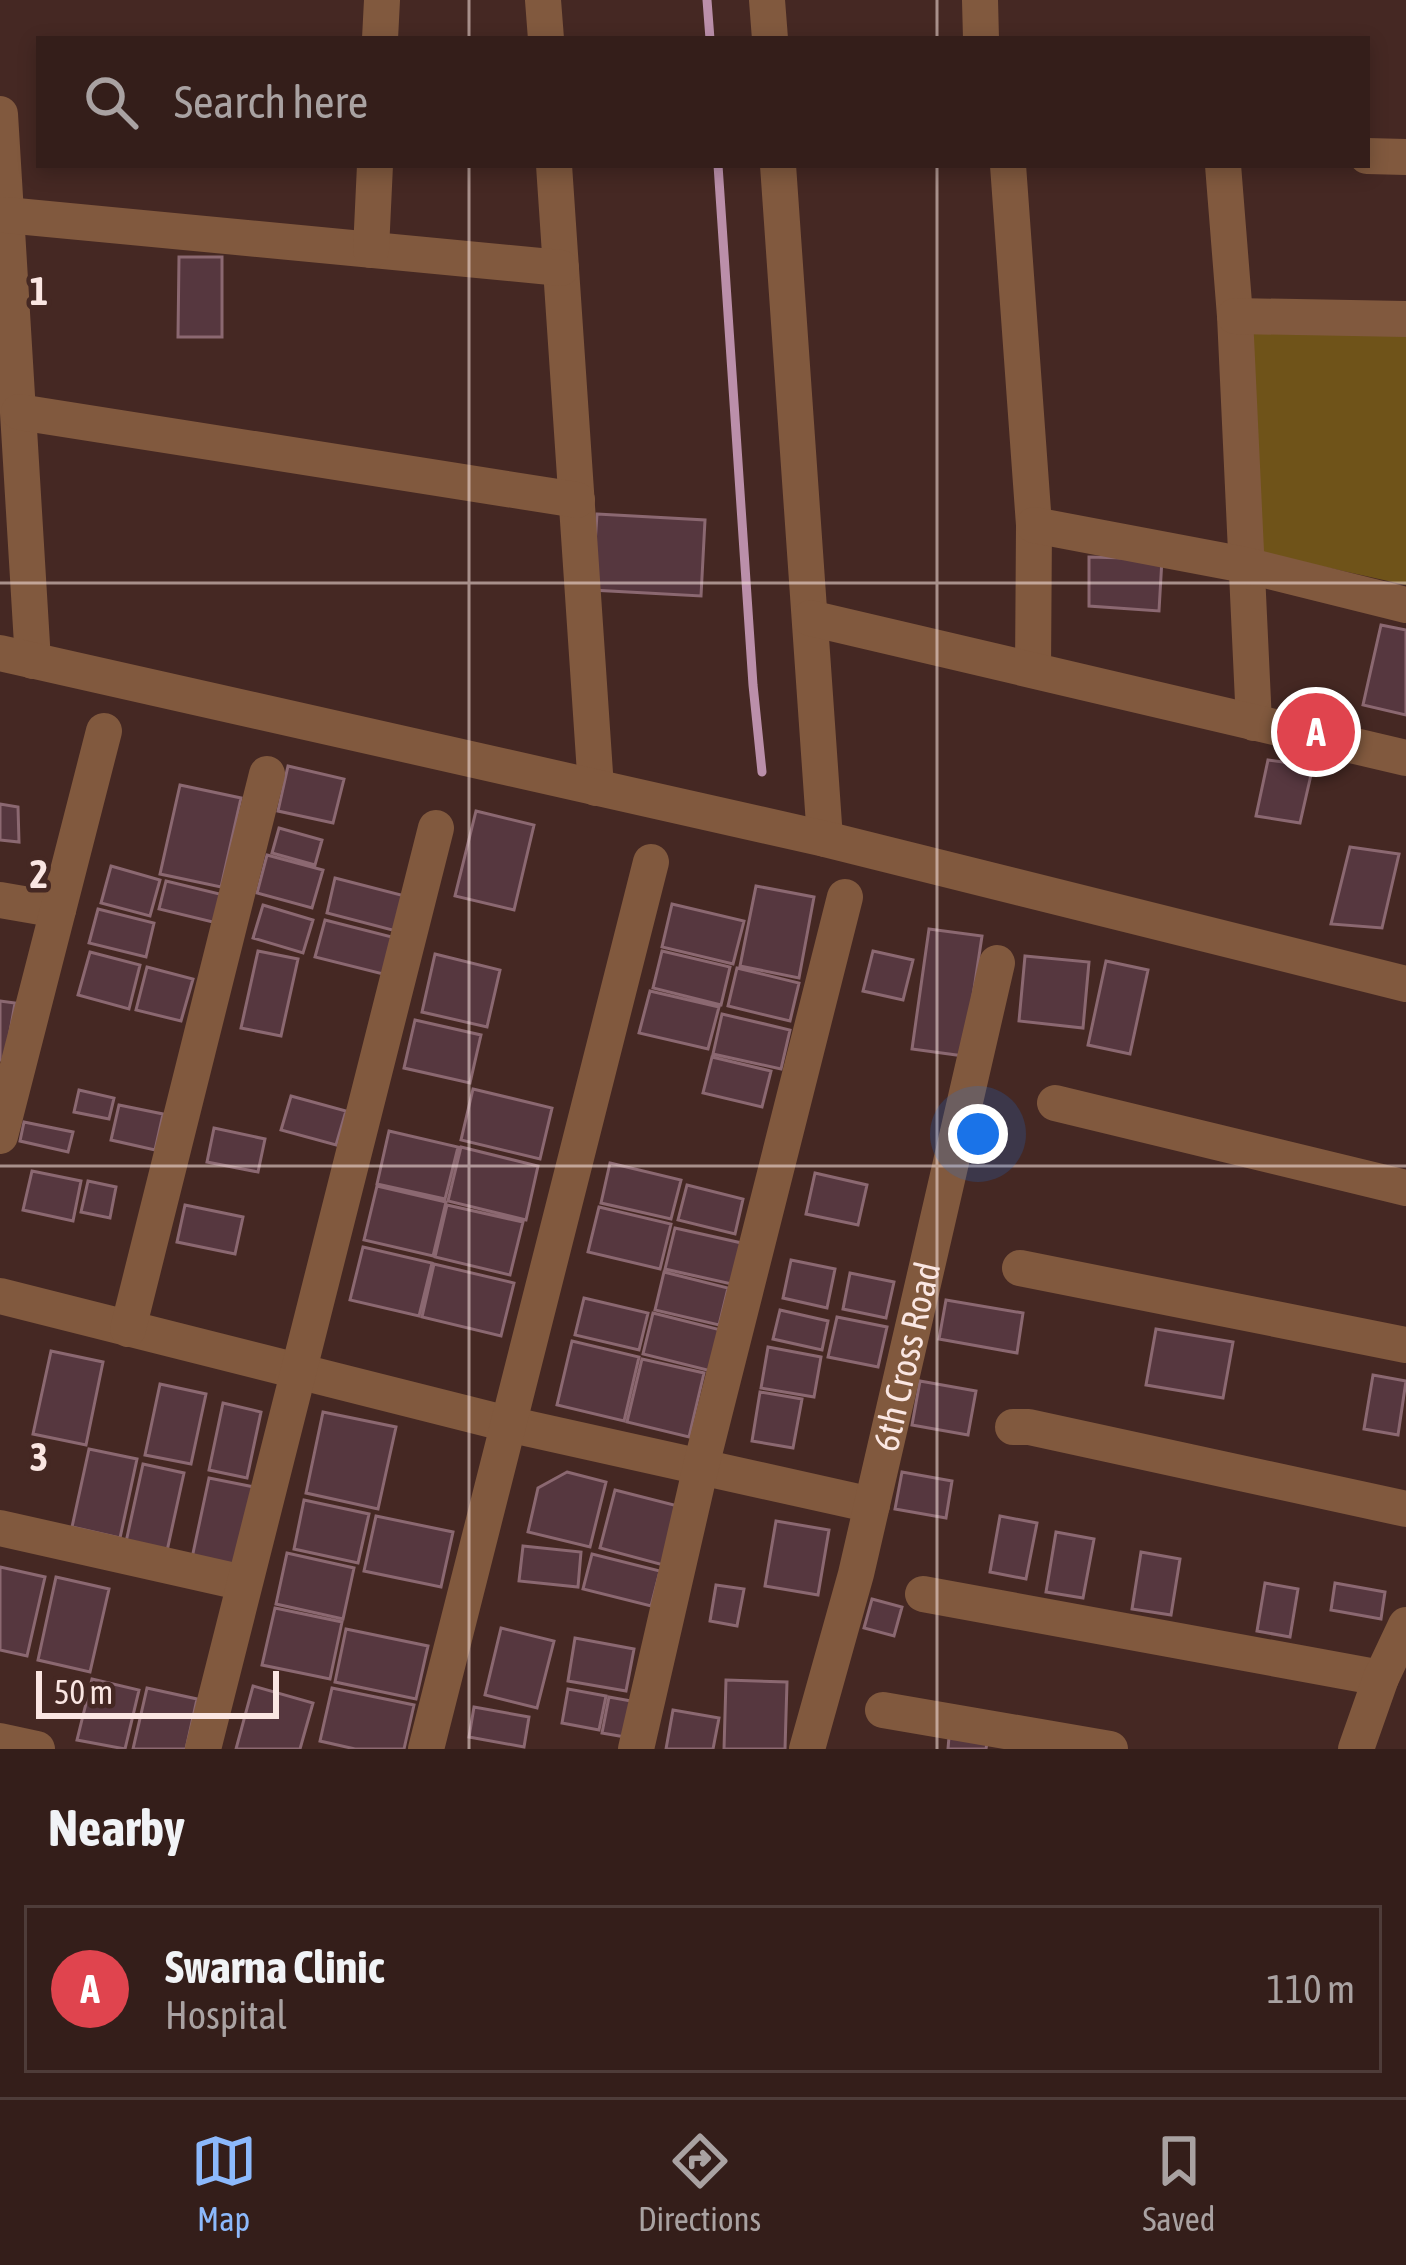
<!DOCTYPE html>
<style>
:root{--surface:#341e1a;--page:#3c2723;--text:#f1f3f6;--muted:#a9a2a2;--line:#4e3c39;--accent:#8cb9fc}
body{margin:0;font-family:"Asap Condensed",sans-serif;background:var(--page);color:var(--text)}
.scale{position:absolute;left:36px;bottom:30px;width:243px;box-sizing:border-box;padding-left:12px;border:6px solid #fae6e2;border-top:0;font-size:33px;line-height:42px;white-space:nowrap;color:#fae6e2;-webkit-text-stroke:9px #452823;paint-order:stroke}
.you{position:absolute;left:978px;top:1134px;width:42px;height:42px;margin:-30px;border:9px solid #fff;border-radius:50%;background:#1a73e8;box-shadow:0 0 0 18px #1a73e833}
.badge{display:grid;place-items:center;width:78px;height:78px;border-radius:50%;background:var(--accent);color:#fff;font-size:39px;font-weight:700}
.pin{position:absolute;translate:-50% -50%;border:6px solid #fff;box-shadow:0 3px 12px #0006}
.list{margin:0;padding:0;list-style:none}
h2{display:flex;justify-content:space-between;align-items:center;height:156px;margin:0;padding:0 48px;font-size:51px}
h2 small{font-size:39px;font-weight:400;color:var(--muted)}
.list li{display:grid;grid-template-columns:78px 1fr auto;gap:36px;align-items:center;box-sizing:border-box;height:168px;margin:0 24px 24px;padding:0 24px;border:3px solid var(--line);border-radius:0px}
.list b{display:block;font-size:45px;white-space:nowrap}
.list p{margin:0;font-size:39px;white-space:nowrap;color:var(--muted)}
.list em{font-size:39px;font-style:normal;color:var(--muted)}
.icon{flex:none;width:66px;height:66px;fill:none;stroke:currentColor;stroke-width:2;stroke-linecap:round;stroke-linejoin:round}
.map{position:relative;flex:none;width:1406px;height:1749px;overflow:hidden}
.search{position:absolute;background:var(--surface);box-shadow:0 6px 18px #0003;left:36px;right:36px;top:36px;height:132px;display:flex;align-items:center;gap:30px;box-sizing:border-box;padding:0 42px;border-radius:0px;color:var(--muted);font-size:45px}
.sheet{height:348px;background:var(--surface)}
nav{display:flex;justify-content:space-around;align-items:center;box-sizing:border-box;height:168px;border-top:3px solid var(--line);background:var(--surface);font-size:33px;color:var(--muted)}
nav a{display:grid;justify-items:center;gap:6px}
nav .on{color:var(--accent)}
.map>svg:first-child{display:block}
.green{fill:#6f5319}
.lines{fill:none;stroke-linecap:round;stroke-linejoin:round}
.stream{stroke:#bb8faa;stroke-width:9}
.building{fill:#56373f;stroke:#8b6871;stroke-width:3}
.minor{stroke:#81593e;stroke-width:36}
.grid{fill:none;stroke:#fae6e2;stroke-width:3;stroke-opacity:0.55}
.labels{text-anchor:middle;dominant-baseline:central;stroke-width:9;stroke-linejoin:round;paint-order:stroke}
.street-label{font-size:36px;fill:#fae6e2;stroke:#452823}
.grid-label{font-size:39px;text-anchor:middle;font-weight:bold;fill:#fae6e2;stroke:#452823;stroke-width:9;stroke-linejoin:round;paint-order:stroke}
</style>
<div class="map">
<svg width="1406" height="1749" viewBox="0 0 1406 1749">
<rect width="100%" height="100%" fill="#452823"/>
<path class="green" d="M1253 331 1406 334V585L1262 553Z"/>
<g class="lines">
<path class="stream" d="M707 0 710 39
M718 165 753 685 762 772"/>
</g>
<path class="building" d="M179 257H222V337H178Z
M597 514 705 520 701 596 592 590Z
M1089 557 1162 559 1159 611 1089 606Z
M1381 625 1406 630V715L1363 705Z
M1268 760 1313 766 1300 823 1256 816Z
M288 766 344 779 333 823 278 811Z
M180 785 241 798 221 887 160 874Z
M0 804 18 807 19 842 0 840Z
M476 811 534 825 514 910 455 896Z
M279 828 322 840 315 865 272 853Z
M1350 847 1399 854 1382 928 1331 924Z
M267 855 323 870 312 908 257 893Z
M111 866 160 880 150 916 101 903Z
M335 878 405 896 396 931 327 913Z
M166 881 232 897 225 925 159 909Z
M756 886 814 897 799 978 740 966Z
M672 904 744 921 733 964 662 947Z
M263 905 313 920 303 953 253 938Z
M98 909 154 923 146 957 89 943Z
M325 920 392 937 383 974 315 957Z
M929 929 982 936 964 1056 912 1049Z
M258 951 298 959 281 1036 241 1028Z
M662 951 730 967 721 1005 653 988Z
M873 951 913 960 903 1000 863 991Z
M90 952 140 965 129 1009 78 995Z
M435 954 500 970 487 1027 422 1012Z
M1025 956 1089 962 1083 1028 1019 1021Z
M1106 961 1148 970 1130 1054 1088 1045Z
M147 967 193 979 181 1021 136 1010Z
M737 968 799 983 790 1021 728 1006Z
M650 991 719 1007 708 1049 639 1033Z
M0 1001 15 1003 5 1061 0 1060Z
M722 1014 790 1030 781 1069 713 1054Z
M415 1020 481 1035 470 1083 404 1068Z
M712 1057 771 1071 762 1107 703 1093Z
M473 1089 552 1108 540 1159 461 1140Z
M79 1090 114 1098 109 1119 74 1112Z
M291 1096 346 1111 336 1145 281 1130Z
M119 1105 163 1114 155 1150 111 1140Z
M24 1122 73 1132 68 1152 20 1141Z
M214 1128 265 1139 258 1172 207 1162Z
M389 1131 458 1147 445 1199 377 1184Z
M461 1147 538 1166 526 1220 448 1201Z
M610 1163 681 1180 671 1219 601 1203Z
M32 1171 81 1181 73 1221 23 1210Z
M815 1173 867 1185 858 1225 806 1214Z
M88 1181 116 1187 110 1218 81 1212Z
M687 1185 743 1199 735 1234 678 1220Z
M377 1186 446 1202 433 1256 364 1240Z
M185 1205 243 1217 235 1254 177 1242Z
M447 1205 523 1222 510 1275 435 1257Z
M599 1207 671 1224 660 1269 588 1252Z
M675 1228 746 1244 736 1285 665 1269Z
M363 1247 432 1263 419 1316 350 1300Z
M791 1260 835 1269 827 1308 783 1298Z
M434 1264 514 1283 501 1336 422 1317Z
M664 1272 728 1288 719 1325 655 1310Z
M850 1273 894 1282 886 1318 843 1309Z
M584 1298 648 1313 639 1350 575 1335Z
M946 1300 1023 1313 1017 1353 939 1339Z
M780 1310 828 1321 822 1350 773 1339Z
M653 1313 721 1330 711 1371 643 1354Z
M837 1317 887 1327 878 1367 828 1357Z
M1156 1329 1233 1342 1223 1398 1146 1385Z
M572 1341 639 1357 624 1421 557 1405Z
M768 1347 821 1357 814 1397 761 1388Z
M51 1351 103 1362 86 1445 33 1434Z
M642 1359 704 1373 689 1437 627 1422Z
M1373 1375 1406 1381 1398 1435 1364 1429Z
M920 1381 976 1391 968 1435 912 1425Z
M160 1384 206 1394 191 1464 145 1455Z
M760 1392 802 1399 793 1448 752 1441Z
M223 1403 261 1412 247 1478 209 1470Z
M323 1412 396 1427 378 1509 306 1493Z
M89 1449 137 1459 120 1538 72 1527Z
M143 1464 184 1473 167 1551 126 1542Z
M567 1472 606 1482 590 1547 528 1532 538 1488Z
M902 1472 952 1481 946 1518 895 1509Z
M209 1478 254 1487 237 1567 192 1558Z
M615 1490 682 1507 667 1566 600 1548Z
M304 1500 369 1514 358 1563 294 1549Z
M376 1516 453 1532 441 1587 364 1571Z
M1000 1516 1037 1523 1026 1579 990 1572Z
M776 1521 829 1530 818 1595 765 1586Z
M1056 1532 1094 1539 1083 1598 1046 1592Z
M523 1546 581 1552 578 1587 519 1581Z
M1141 1552 1180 1559 1171 1615 1132 1609Z
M287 1553 354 1568 343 1619 276 1604Z
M592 1554 660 1571 651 1606 583 1589Z
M0 1567 45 1577 27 1656 0 1650Z
M56 1577 109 1589 90 1672 38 1660Z
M1265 1583 1298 1589 1290 1637 1257 1631Z
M1335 1583 1385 1592 1381 1619 1331 1610Z
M716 1585 744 1589 737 1626 710 1621Z
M872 1599 902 1607 894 1636 864 1628Z
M275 1608 342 1622 330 1679 262 1665Z
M501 1628 554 1641 537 1708 485 1695Z
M346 1629 428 1646 416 1699 335 1682Z
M575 1638 634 1649 626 1691 568 1681Z
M92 1679 139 1690 125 1749 77 1740Z
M726 1680 787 1682 785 1749H724Z
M253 1686 313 1703 300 1749H236Z
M147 1688 197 1699 186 1749H133Z
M332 1688 414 1705 404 1749H355L320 1741Z
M568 1689 606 1696 599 1730 562 1723Z
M609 1697 631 1701 625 1737 602 1733Z
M474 1707 529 1717 524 1747 469 1737Z
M673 1710 719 1718 713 1749H666Z
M949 1737 987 1743 986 1749H948Z"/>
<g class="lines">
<g class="minor">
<path d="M543 0 546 39"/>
<path d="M767 0 770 39"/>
<path d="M980 0 981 39"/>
<path d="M380 39 382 0"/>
<path d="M0 114 33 661"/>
<path d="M1367 156 1406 157"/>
<path d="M554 165 596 788"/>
<path d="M778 165 825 839"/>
<path d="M1008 165 1034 525 1033 670"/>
<path d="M1223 165 1235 316 1254 723"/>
<path d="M6 215 561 268"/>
<path d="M371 250 375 165"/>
<path d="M1235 316 1406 319"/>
<path d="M19 412 577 500"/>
<path d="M1034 525 1245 565 1406 605"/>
<path d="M810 618 1406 758"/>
<path d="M0 653 825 839 1406 984"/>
<path d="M0 900 58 910"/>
<path d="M1055 1103 1406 1188"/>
<path d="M0 1136 104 731"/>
<path d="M1020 1268 1406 1345"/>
<path d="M0 1296 508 1424 872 1505"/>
<path d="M128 1329 267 774"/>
<path d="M1013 1427H1029L1406 1509"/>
<path d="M0 1528 244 1583"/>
<path d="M923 1594 1381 1678"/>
<path d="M883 1710 1110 1749"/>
<path d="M0 1741 37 1749"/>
<path d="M203 1749 436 828"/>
<path d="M426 1749 651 862"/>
<path d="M636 1749 701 1466 845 897"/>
<path id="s1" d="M807 1749 856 1574 997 963"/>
<path d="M1356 1749 1381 1678 1406 1625"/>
</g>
</g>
<path class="grid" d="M469 0V39M937 0V39M469 165V1749M937 165V1749M0 583H1406M0 1166H1406"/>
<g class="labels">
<g class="street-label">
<text stroke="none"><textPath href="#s1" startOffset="405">6th Cross Road</textPath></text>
</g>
</g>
<g class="grid-label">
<text x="39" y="305">1</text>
<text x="39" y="888">2</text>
<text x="39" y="1471">3</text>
</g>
</svg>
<div class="scale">50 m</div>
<div class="you"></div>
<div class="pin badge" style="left:1316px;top:732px;background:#e0444e">A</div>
<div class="search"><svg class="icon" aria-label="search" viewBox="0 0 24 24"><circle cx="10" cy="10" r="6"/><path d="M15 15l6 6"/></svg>Search here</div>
</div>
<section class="sheet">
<h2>Nearby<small></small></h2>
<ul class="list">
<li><span class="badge" style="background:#e0444e">A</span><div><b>Swarna Clinic</b><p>Hospital</p></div><em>110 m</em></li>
</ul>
</section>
<nav>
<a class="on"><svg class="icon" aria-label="map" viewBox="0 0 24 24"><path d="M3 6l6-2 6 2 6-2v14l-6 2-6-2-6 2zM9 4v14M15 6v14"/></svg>Map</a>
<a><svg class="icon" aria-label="directions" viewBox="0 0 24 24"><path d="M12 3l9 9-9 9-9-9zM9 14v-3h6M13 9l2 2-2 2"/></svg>Directions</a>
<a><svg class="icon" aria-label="saved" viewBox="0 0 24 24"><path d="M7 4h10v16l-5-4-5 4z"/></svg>Saved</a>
</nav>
